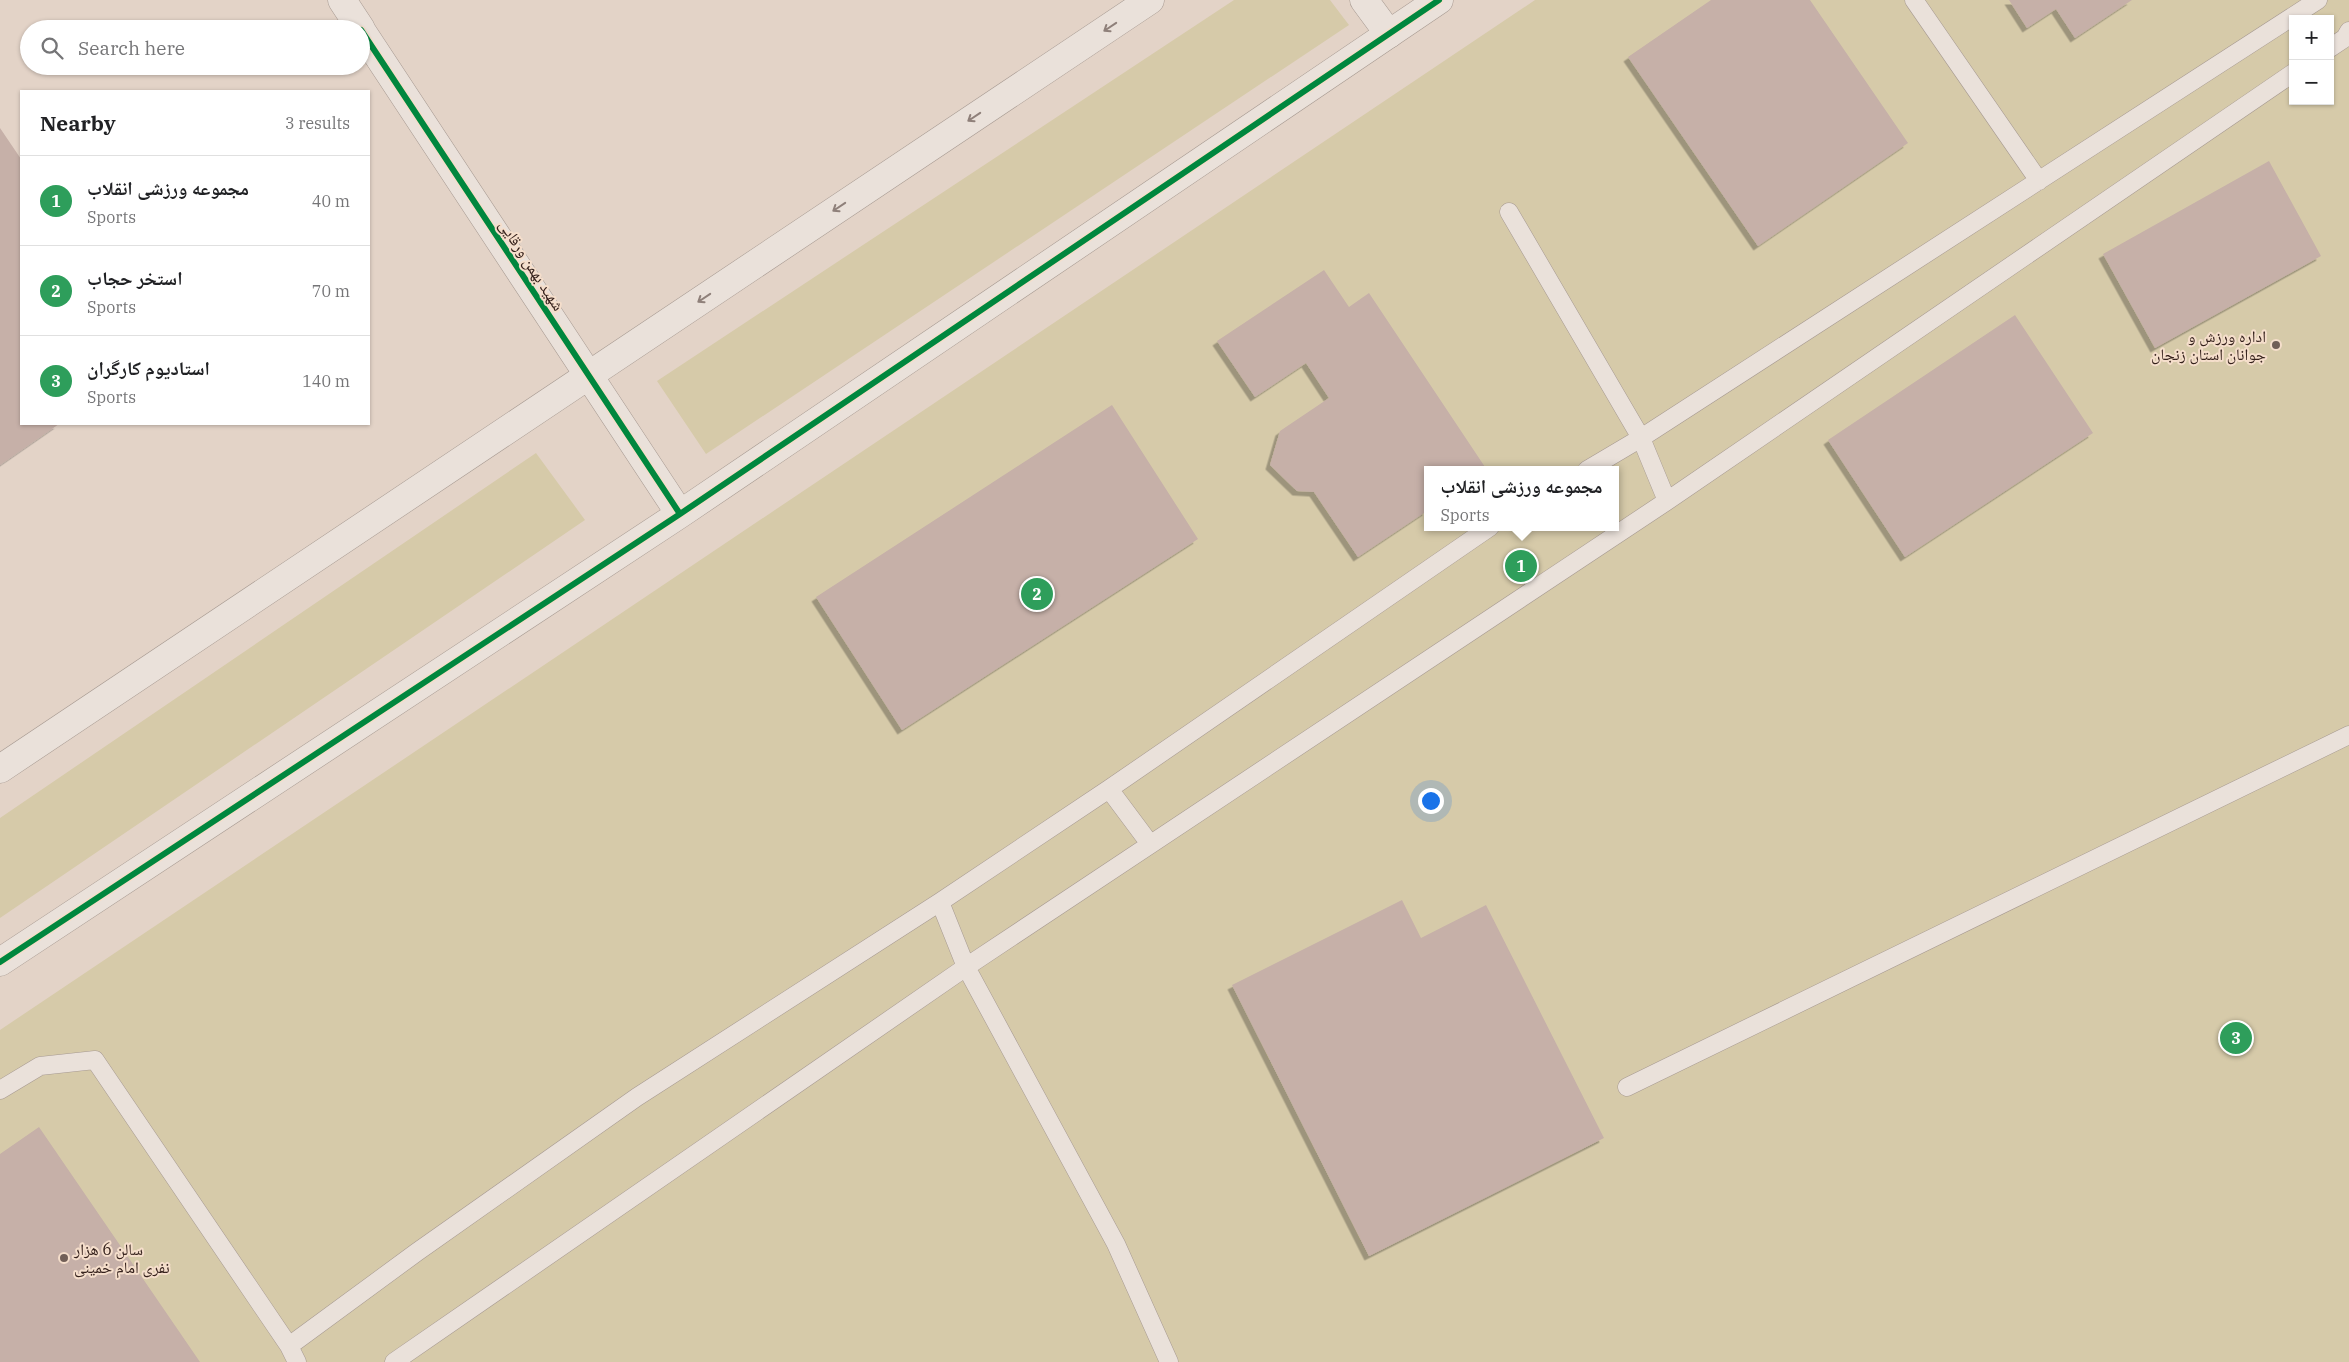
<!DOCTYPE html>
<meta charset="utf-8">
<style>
:root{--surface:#fff;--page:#f2f2f2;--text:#202124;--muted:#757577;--line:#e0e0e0;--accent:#b45309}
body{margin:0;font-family:"IBM Plex Serif","Noto Naskh Arabic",serif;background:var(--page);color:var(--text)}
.controls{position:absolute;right:15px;top:15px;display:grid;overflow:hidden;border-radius:0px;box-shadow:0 1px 4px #0004}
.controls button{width:45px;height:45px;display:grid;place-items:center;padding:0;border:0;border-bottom:1px solid var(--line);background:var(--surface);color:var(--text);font:25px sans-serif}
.you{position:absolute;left:1430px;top:800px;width:18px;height:18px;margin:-12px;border:4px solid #fff;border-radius:50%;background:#1a73e8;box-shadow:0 0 0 8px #1a73e833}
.badge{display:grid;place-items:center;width:32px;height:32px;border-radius:50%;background:var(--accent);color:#fff;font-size:16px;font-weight:700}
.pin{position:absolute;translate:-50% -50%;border:2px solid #fff;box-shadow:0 1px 5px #0006}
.popup{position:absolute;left:1424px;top:466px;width:195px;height:65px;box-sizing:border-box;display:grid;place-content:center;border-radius:0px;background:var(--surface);filter:drop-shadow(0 1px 4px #0005);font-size:16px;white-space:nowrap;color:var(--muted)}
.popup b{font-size:19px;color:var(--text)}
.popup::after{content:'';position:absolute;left:50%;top:100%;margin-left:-10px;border:10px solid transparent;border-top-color:var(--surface)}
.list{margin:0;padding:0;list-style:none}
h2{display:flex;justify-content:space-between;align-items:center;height:65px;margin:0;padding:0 20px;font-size:21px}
h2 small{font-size:16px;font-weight:400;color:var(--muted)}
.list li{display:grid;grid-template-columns:32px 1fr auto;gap:15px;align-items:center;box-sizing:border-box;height:90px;padding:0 20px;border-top:1px solid var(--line)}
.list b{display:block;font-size:19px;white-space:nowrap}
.list p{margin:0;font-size:16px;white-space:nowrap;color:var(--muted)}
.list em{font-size:16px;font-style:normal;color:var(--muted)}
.icon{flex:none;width:28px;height:28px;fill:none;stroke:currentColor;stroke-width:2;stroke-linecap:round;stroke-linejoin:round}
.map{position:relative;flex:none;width:2349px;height:1362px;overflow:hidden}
.search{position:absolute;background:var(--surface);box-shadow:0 1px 4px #0004;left:20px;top:20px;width:350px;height:55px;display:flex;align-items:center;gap:12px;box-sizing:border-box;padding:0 18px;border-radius:28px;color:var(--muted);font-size:19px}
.panel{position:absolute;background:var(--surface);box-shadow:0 1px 4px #0004;left:20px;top:90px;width:350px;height:335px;border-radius:0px}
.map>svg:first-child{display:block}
.green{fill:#d6caa9;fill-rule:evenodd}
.building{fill:#c6b0a8;filter:url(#shadow)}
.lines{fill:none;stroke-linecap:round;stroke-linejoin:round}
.service-casing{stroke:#a69991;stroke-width:19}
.minor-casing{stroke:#a69991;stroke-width:29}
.tertiary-casing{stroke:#a69991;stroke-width:29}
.service{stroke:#eae1da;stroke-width:18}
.minor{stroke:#eae1da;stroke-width:28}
.tertiary{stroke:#eae1da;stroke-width:28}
.cycleway-casing{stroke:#f5decb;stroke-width:9}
.cycleway{stroke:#00873e;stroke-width:6}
.oneway{stroke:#8f807a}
.poi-dot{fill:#715f57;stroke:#f5decb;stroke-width:2}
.labels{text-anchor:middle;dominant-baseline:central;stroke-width:4;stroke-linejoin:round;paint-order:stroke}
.street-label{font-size:16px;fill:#34201b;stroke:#f5decb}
.poi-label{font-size:16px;fill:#34201b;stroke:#f5decb;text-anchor:end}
</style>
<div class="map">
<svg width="2349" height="1362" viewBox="0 0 2349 1362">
<defs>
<filter id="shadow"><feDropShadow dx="-4.5" dy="4.5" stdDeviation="0" flood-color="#0004"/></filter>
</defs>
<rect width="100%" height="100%" fill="#e3d3c7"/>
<path class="green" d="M1234 0H1330L1349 25 706 454 657 381Z
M1535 0H2349V1362H0V1030ZM2293 19H2330V101H2293ZM1427 470H1615V527H1427Z
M536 453 585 520 0 918V818Z"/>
<path class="building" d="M1711 0H1810L1908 143 1758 246 1628 57Z
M2009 0H2132L2075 38 2056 9 2027 28Z
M0 128 21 159V424H59L0 465Z
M2269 161 2321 256 2155 348 2103 254Z
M1324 270 1349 307 1369 293 1487 470H1427V511L1358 557 1314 492 1297 491 1270 465 1280 431 1329 398 1306 363 1255 397 1217 341Z
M2015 315 2093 433 1905 557 1828 440Z
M1112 405 1198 539 902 730 816 597Z
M1402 900 1421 938 1486 905 1604 1138 1369 1256 1232 985Z
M39 1127 200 1362H0V1154Z"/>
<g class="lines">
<defs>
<path id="service" d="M1914 0 2039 181
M2330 48 2345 38 2349 31
M1509 212 1641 438 1667 501
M1587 470 1641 438 2318 0
M1109 789 1150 844
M940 902 966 967 1116 1244 1169 1362
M1627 1087 2349 735
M0 1090 40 1066 95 1060 289 1346 297 1362
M289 1346 417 1252 637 1097 940 902 1109 789 1490 527
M394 1362 966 967 1667 501 2293 73"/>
<path id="minor" d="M1364 0 1389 34"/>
<path id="tertiary" d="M342 0 361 29
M361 30 680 514
M0 769 1150 0
M0 962 680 514 1439 0"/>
</defs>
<use href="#service" class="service-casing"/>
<use href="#minor" class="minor-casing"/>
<use href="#tertiary" class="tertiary-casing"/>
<use href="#service" class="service"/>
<use href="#minor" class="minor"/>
<use href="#tertiary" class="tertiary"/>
<defs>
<path id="cycleway" d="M361 30 680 514
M0 962 680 514 1439 0"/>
</defs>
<use href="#cycleway" class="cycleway-casing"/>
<use href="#cycleway" class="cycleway"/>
</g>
<defs><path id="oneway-shaft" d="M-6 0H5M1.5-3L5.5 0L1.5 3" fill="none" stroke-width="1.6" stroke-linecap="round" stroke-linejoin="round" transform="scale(1.25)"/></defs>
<g class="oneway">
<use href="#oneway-shaft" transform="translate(1110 27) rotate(146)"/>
<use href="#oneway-shaft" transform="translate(974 117) rotate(146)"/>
<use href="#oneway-shaft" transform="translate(839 207) rotate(146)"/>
<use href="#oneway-shaft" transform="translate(704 298) rotate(146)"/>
</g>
<g class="poi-dot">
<circle cx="2276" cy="345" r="5"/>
<circle cx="64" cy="1258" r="5"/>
</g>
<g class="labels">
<g class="street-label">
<text transform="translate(532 265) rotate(57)">شهید بهمن ورقایی</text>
</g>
<g class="poi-label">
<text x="2266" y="336">اداره ورزش و<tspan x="2266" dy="18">جوانان استان زنجان</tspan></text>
<text x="74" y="1249" text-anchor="start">سالن 6 هزار<tspan x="74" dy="18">نفری امام خمینی</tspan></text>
</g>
</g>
</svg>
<div class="controls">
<button>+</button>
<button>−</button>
</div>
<div class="you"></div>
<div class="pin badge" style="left:1521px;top:566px;background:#2e9e5b">1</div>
<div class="popup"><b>مجموعه ورزشی انقلاب</b>Sports</div>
<div class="pin badge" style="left:1037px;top:594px;background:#2e9e5b">2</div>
<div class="pin badge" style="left:2236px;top:1038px;background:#2e9e5b">3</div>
<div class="search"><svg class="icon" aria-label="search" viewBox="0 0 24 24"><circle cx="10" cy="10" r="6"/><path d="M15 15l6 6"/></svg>Search here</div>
<section class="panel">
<h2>Nearby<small>3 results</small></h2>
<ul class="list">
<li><span class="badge" style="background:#2e9e5b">1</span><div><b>مجموعه ورزشی انقلاب</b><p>Sports</p></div><em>40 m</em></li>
<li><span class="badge" style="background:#2e9e5b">2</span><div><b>استخر حجاب</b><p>Sports</p></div><em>70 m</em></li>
<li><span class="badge" style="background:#2e9e5b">3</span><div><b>استادیوم کارگران</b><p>Sports</p></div><em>140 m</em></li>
</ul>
</section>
</div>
